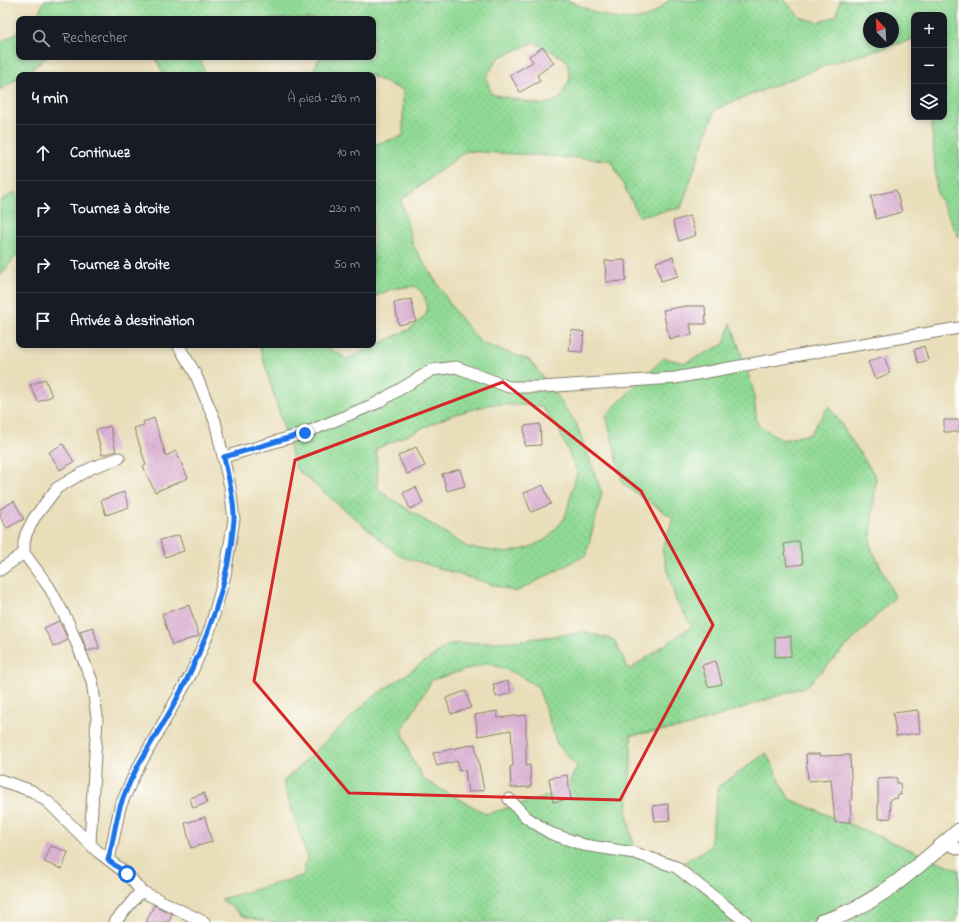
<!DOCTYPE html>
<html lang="fr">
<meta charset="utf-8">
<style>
:root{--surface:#171b24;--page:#242831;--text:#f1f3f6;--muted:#9ea1a6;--line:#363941}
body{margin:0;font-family:"Indie Flower",sans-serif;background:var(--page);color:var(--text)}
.controls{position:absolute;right:12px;top:12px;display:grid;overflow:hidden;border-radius:8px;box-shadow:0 2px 6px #0003}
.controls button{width:36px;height:36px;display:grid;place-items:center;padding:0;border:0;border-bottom:1px solid var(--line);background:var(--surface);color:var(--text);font:20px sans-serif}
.compass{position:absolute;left:863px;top:12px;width:36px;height:36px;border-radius:50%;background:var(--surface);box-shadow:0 2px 6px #0003;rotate:336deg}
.stop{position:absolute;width:12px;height:12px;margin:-9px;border:3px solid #1a73e8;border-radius:50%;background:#fff}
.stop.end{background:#1a73e8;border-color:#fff;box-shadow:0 1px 4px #0008}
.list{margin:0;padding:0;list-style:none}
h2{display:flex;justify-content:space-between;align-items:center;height:52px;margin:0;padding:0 16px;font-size:17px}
h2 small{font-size:13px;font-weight:400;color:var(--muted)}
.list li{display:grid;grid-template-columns:26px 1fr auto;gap:12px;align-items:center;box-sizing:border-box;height:56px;padding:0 16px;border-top:1px solid var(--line)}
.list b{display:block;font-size:15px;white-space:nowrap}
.list em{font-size:13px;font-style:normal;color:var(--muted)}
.icon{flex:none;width:22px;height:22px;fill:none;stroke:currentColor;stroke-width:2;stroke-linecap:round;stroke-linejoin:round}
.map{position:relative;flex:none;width:959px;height:922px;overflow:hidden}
.search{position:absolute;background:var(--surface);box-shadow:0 2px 6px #0003;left:16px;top:16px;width:360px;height:44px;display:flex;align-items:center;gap:10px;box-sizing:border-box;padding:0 14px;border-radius:8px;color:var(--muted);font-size:15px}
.panel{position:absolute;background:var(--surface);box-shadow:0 2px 6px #0003;left:16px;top:72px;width:360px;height:276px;border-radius:8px}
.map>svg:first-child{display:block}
.grass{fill:url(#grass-dots);stroke:#567b58;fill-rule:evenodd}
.building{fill:url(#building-hatch)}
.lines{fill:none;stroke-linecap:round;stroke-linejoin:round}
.minor-casing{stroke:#827d6b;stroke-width:13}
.secondary-casing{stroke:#827d6b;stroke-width:17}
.minor{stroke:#fff;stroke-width:11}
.secondary{stroke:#fff;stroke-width:15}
.route{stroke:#1a73e8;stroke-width:5}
.marked{fill:none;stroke:#d62828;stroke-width:3;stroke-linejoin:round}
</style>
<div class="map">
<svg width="959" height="922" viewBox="0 0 959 922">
<defs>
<pattern id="grass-dots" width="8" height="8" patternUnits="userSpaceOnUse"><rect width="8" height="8" fill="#91da95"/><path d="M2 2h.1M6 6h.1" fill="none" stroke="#7cba80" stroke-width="1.8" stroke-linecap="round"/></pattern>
<pattern id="building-hatch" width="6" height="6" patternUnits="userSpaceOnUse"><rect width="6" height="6" fill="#deb4d6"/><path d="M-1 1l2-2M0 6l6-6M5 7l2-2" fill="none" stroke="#be9ab7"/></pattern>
</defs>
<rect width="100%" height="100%" fill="#fdfcf7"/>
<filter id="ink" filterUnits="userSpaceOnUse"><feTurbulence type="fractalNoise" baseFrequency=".025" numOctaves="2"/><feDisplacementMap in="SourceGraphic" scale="8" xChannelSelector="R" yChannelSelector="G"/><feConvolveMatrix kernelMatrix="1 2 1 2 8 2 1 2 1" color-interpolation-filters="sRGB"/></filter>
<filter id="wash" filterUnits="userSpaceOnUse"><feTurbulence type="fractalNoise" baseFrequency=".012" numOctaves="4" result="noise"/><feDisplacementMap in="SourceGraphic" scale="16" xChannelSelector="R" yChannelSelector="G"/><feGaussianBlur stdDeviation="0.9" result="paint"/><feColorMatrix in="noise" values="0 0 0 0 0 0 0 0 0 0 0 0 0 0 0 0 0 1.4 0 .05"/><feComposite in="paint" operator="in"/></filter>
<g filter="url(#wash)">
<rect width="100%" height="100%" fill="#e9deba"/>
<path class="grass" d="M45 0H567C601 15 640 36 668 0H784L800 17 818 22 836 16 840 0H959V238L937 193 931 117H944V15H914V39L832 63 715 109 681 208 639 216 611 160 466 151 401 200 413 245 455 312 481 343 530 360 576 423 602 493 586 555 516 592 400 556 296 469 259 345H324L347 359 412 328 427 313C427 300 425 294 415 286L392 289 373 297V145L403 136V90L373 77V75H311L320 57H373V19H35ZM869 18H893V42H869ZM534 42 567 60 570 79 560 99 542 105 491 94 486 77 498 58ZM492 404 541 406 559 430 577 472 565 518 547 539 528 548 507 553 467 547 378 490 376 449 452 415Z
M19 31V57H47L23 75H19V77L0 90V43Z
M155 57H200L205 75H164Z
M16 192 19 196V252L0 276V201Z
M731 323 753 389 757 424 782 440 810 434 829 406 876 477 870 545 895 597 807 686 686 727 631 735V761L627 813 635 853 676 867 710 847 718 787 766 753 789 799 959 870V914L954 922H268L243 916 221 899 303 876 307 856 283 782 369 700 450 644 515 641 586 632 614 640 629 670 692 626 676 601 662 550 673 518 623 484 606 415 664 358 685 363 724 344ZM488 663 515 673 538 687 557 744 577 767 565 791 487 814 424 780 411 757 402 730 432 680Z"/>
<g id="blocks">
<path class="building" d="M543 47 554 63 537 75 540 81 520 92 510 75 533 62 529 56Z
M896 190 902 212 876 219 871 196Z
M690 216 696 235 679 241 673 221Z
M673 257 678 276 661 281 656 262Z
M625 260 626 281 606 282 605 261Z
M411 299 416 321 399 325 394 303Z
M686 306H705L706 324H690L692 335 669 339 663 310Z
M571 330 584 332 582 352 569 351Z
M924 346 928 360 918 363 914 350Z
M884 356 890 373 875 379 868 362Z
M45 379 52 396 38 402 30 385Z
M154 418 166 456 176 451 188 478 155 492 143 466 146 465 134 428 144 425 143 422Z
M944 420H959V432H944Z
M540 424 541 445 525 446 524 426Z
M110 426 116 451 102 455 96 430Z
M63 444 74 462 60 470 49 452Z
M416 447 425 466 407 474 398 456Z
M460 469 465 486 447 491 442 474Z
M543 485 551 504 531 512 524 493Z
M416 487 423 503 410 509 403 493Z
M124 492 129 507 106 515 101 500Z
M14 501 24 519 7 528 0 517V509Z
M179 535 184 551 165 557 160 540Z
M799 541 803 564 787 566 784 544Z
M189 605 199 636 172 645 162 614Z
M59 621 68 640 54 647 44 628Z
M93 627 99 648 87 651 80 631Z
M791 636V656L775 657V637Z
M716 661 722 684 708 687 702 665Z
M508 681 511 693 496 697 493 684Z
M466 691 471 708 451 714 446 698Z
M918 710 920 733 896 736 893 713Z
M497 711 498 718 526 715V766L530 765 531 787 511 788 510 767 513 766 511 730 478 736 475 715Z
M475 744 484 790 468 792 465 770 459 771 457 761 437 766 433 753Z
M806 754H820V756L850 755 852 800H850L851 822 835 823 831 779 808 781Z
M567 775 571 799 553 802 549 778Z
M897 778V783H900L901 795H897L898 798 890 799 891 818 878 819V779Z
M204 793 207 803 193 808 190 798Z
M668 804 670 820 655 821 653 806Z
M205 817 212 842 191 848 185 823Z
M51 846 68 852 62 869 44 862Z
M154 905 172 914 169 922H146Z"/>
</g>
</g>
<g filter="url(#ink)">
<use href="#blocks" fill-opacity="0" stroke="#827d6b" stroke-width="1"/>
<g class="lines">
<defs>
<path id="minor" d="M224 457 305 433 377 403 432 370 456 367 509 387H541L675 378 826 350 959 328
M0 570 24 553
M0 780 32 791 48 802 97 851 127 874 141 891 204 922
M509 799 526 817 550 833 584 845 635 853 676 867 746 922
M945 843 959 849
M90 844 97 717 92 681 68 622 49 587 24 553V543L26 534 34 518 57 488 91 468 119 458
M109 860 120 807 135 773 191 674 210 629 225 575 234 519 230 487 215 421 195 373 178 345
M115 922 141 891"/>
<path id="secondary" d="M822 922C875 907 918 866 959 831"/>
</defs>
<use href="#minor" class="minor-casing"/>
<use href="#secondary" class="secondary-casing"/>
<use href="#minor" class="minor"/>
<use href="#secondary" class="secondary"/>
</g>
</g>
<g class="lines" filter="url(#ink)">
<path class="route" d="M127 874 108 860C113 843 115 824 120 807 131 772 154 740 172 708 204 650 229 587 234 520 235 500 228 477 224 457L305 433"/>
</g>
<path class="marked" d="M503 382 641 491 713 625 620 800 349 793 254 681 295 460Z"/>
</svg>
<div class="controls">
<button>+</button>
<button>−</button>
<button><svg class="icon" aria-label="layers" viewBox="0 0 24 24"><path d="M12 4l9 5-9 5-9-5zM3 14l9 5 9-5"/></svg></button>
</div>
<svg class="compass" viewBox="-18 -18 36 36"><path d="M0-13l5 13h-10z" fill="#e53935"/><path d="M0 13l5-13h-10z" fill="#9ea1a6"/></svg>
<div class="stop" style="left:127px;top:874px"></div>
<div class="stop end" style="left:305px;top:433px"></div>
<div class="search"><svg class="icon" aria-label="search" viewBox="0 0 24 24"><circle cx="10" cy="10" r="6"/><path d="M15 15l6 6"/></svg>Rechercher</div>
<section class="panel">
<h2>4 min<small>À pied · 290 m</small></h2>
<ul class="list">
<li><svg class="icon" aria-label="ahead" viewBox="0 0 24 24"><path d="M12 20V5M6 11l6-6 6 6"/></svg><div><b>Continuez</b></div><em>10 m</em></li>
<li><svg class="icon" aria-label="right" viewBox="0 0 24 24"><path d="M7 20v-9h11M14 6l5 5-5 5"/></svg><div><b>Tournez à droite</b></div><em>230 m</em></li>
<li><svg class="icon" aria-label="right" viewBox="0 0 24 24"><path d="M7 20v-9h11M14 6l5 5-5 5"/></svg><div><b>Tournez à droite</b></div><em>50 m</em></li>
<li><svg class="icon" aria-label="arrive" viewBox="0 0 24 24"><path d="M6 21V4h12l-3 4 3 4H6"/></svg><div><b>Arrivée à destination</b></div></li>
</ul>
</section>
</div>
